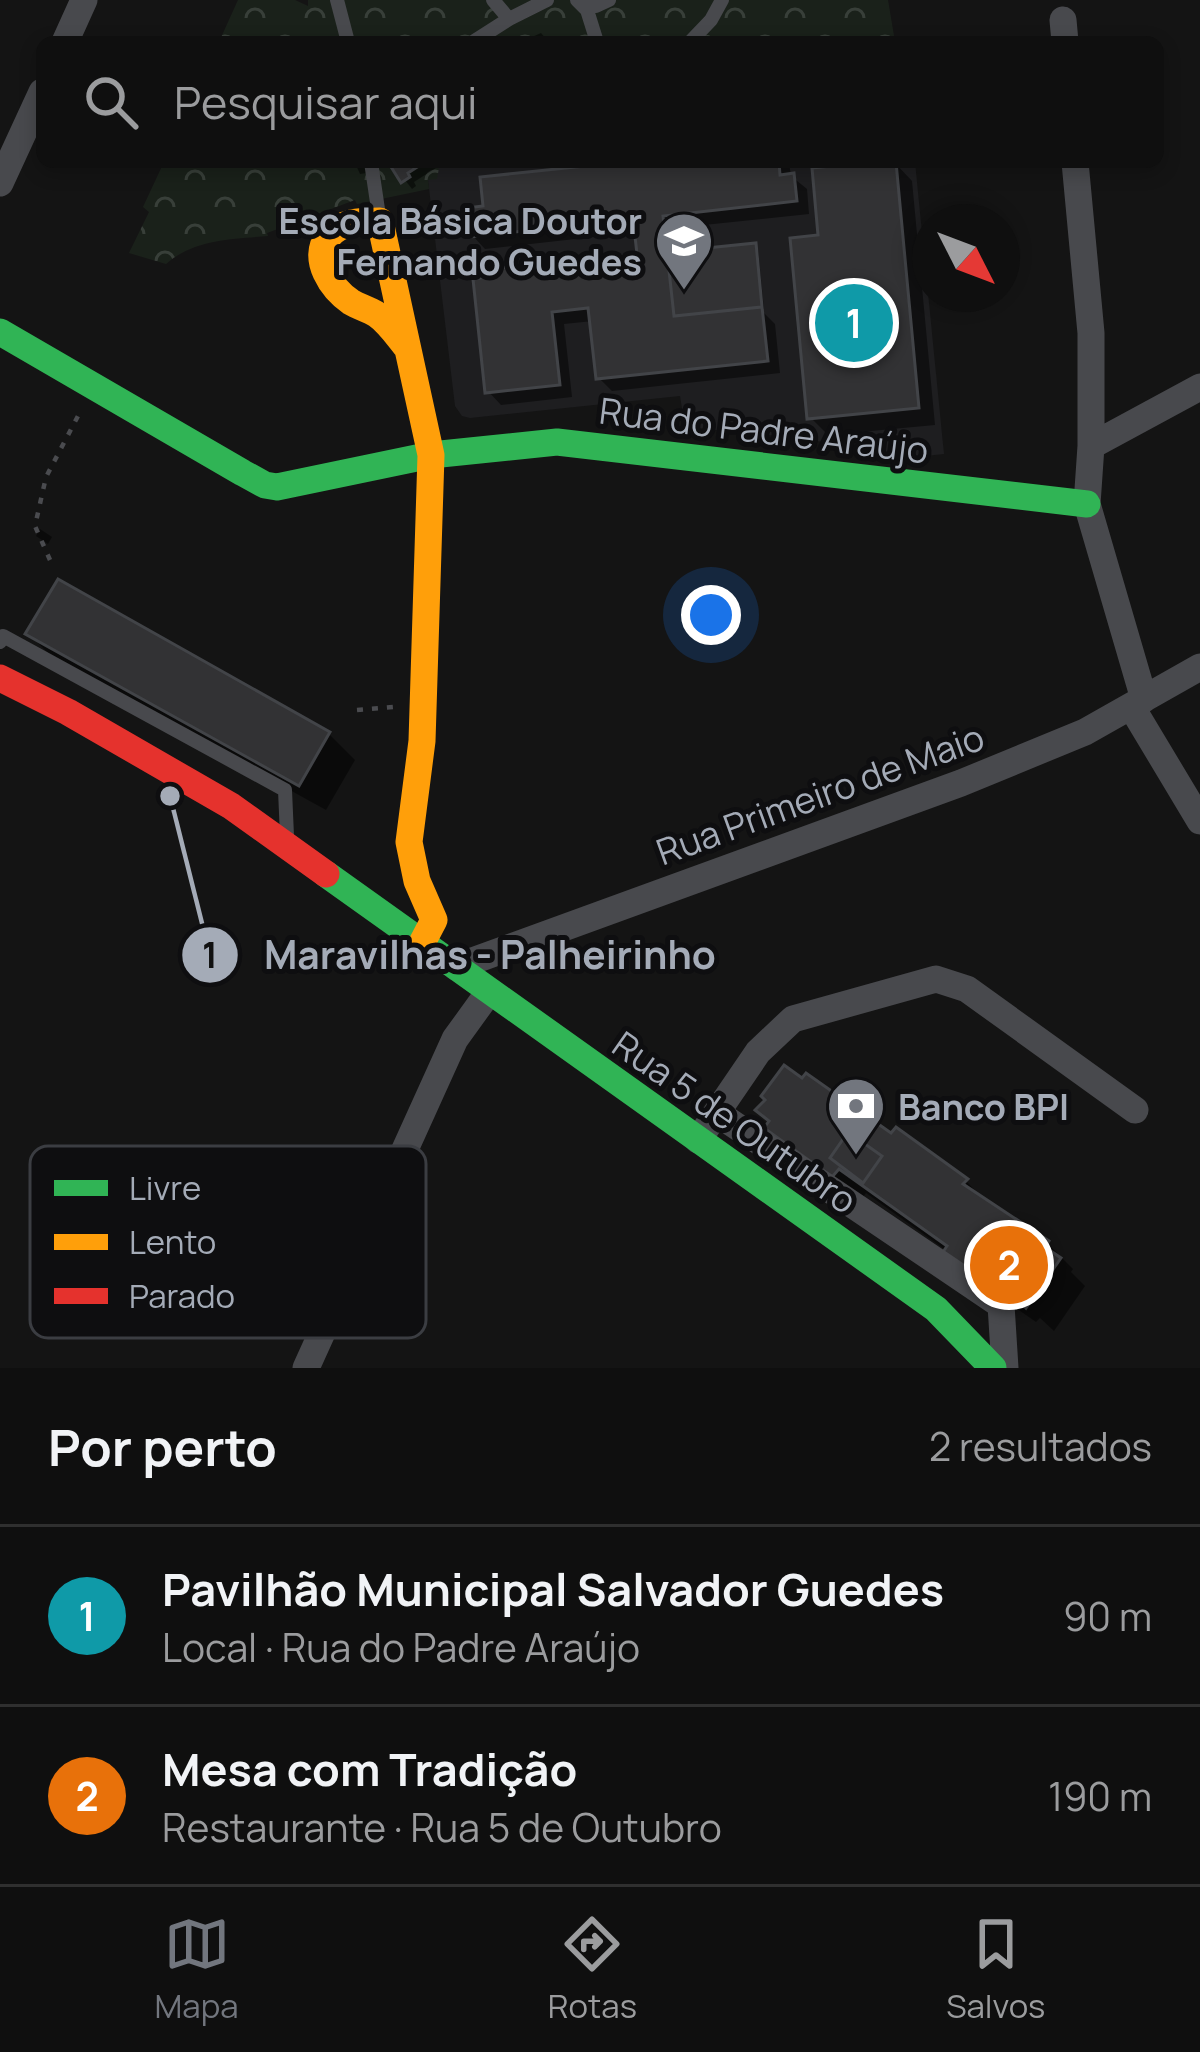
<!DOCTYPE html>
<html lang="pt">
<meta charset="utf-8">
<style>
:root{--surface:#0f0f0f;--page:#181818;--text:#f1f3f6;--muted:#9b9c9e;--line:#2f2f2f;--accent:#72767e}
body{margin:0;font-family:Manrope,sans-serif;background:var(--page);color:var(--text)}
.compass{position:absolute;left:912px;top:204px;width:108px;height:108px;border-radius:50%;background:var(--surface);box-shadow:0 6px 18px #0003;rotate:132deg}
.you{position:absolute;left:711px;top:615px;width:42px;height:42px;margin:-30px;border:9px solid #fff;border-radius:50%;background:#1a73e8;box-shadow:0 0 0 18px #1a73e833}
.badge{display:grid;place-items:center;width:78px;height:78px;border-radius:50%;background:var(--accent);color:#fff;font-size:39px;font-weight:700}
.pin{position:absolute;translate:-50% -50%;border:6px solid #fff;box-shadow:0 3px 12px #0006}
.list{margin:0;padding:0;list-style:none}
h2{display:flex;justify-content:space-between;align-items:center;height:156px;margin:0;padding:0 48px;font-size:51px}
h2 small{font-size:39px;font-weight:400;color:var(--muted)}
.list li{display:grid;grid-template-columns:78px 1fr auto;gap:36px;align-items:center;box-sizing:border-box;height:180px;padding:0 48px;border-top:3px solid var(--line)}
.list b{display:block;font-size:45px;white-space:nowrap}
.list p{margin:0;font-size:39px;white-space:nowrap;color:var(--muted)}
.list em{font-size:39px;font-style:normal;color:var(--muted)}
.icon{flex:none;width:66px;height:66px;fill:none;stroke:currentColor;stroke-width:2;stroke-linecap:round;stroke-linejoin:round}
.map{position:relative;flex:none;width:1200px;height:1368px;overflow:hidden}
.search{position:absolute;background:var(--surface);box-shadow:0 6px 18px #0003;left:36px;right:36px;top:36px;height:132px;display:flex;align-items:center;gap:30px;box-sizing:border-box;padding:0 42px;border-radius:18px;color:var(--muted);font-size:45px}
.sheet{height:516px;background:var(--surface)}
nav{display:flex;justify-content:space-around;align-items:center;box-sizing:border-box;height:168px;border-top:3px solid var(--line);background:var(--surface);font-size:33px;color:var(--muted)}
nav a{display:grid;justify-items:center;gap:6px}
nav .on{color:var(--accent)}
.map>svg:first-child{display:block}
.built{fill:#1e1e20}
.park{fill:url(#park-crowns)}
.shadow{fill:#0007}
.building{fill:#323234;stroke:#424448;stroke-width:3}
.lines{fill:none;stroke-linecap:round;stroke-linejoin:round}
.path{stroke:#4a4b4f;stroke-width:4.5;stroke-dasharray:6 9;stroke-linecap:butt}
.lane{stroke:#48494d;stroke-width:14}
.street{stroke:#48494d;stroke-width:27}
.fast{stroke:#30b455;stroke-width:27}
.slow{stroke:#ff9f0a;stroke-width:27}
.jam{stroke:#e5322d;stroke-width:27}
.labels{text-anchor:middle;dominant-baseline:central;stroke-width:10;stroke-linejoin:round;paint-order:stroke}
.poi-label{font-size:36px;font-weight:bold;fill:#a4abb7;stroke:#0e0e10;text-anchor:end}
.street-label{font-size:36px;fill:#a4abb7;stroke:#0e0e10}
.key{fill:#0e0e10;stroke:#3b3d42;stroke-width:3}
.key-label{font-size:33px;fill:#a4abb7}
.leader{fill:none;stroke:#a4abb7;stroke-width:4.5}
.callout-dot{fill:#a4abb7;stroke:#0e0e10;stroke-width:4.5}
.mark-label{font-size:36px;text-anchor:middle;font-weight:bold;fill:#111}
.callout-label{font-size:39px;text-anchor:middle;font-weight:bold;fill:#a4abb7;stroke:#0e0e10;stroke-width:10;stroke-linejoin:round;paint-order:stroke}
</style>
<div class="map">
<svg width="1200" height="1368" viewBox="0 0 1200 1368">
<defs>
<pattern id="park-crowns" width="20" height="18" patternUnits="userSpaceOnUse" patternTransform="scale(3)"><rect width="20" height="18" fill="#1a211a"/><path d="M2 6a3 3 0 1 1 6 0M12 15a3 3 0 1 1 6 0" fill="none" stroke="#383f39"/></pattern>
</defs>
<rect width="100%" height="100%" fill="#141414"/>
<path class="built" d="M440 162H915L944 454 916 457 798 438 685 427 680 396 470 418 462 416 455 406 428 180Z"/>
<path class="park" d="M238 0H295L308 6V0H888L895 42H219Z
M164 162H440L437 179 428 180 429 189 357 204 355 200 267 233 268 236C233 239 194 239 166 264L129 253 149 212 143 207Z"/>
<path class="shadow" d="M541 33 549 42H521Z
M363 162 367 173 360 174 355 163Z
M391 162H436L439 166 414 182 416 186 412 189Z
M653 162H789L791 176 807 189 809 214 675 228 678 254 755 246 758 249 764 309H760L775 324 780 373 612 391 599 378 593 321 564 324 572 397 501 405 488 391 492 280 640 256 638 232 485 249 472 235Z
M895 163 912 181 935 425 828 435 810 417 822 238Z
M40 529 52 537 48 544 36 536Z
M29 634 329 734 355 760 326 810 55 660Z
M896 1131 966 1181 990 1206 1047 1243 1073 1269 1071 1272 1085 1286 1054 1331 1040 1318 1036 1322 973 1278 947 1251 866 1193 860 1201 794 1153 892 1137Z"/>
<path class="building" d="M388 162H425L408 173 410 177 401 183Z
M624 162H779L780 175 794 173 797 201 663 216 674 316 762 307 768 361 596 379 588 308 552 312 560 385 485 393 473 279 488 277V269L637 254 633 219 469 237 466 208 483 206 480 177Z
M871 162H896L919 408 807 419 790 238 818 235 812 168Z
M756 243 762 307 674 316 667 252Z
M58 579 330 732 299 786 25 634Z
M784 1065 802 1078 806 1073 891 1133 896 1127 968 1179 963 1184 1049 1241 1045 1247 1061 1258 1026 1308 1013 1293 1009 1299 943 1252 947 1246 839 1169 832 1177 764 1128 769 1121 755 1110 765 1100 761 1096Z
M848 1132 882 1156 863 1183 830 1158Z
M1016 1219 1049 1241 1009 1299 978 1277Z"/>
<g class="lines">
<path class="path" d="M50 560 35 526 46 477 78 416
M357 710 393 707"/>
<path class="lane" d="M337 0 348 42
M577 0 587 10 597 42
M584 6H596L609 0
M509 19 547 0
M473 42 509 19 493 0
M690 42 711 20 722 0
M371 162 379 216
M0 642 3 636 285 790 287 836"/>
<path class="street" d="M1063 20 1065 42
M65 42 84 0
M1075 162 1091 333V446
M0 183 42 92
M1144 699 1087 504 1091 446 1200 387
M1131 706 1200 821
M456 967 961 783 1085 732 1200 667
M717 1113 1001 1305 1005 1368
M698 1140 758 1052 793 1019 936 979 967 989 1135 1110
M306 1368 455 1039 489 992"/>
<path class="fast" d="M0 332 243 473 265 485 277 487 431 455 557 442 1087 504
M326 874 936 1309 993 1368"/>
<path class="slow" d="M408 349C398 337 389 323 376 314 368 309 359 307 351 302 332 289 311 259 328 237 340 221 361 221 380 221L431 455 422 741 409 842 417 881 434 920 422 943"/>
<path class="jam" d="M0 678 68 712 231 806 326 874"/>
</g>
<defs>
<symbol id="school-pin" viewBox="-11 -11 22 30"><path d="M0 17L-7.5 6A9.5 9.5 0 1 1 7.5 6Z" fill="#72767e" stroke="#0e0e10"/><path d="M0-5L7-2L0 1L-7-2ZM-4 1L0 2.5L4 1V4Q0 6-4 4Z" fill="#fff"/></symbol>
<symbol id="bank-pin" viewBox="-11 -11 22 30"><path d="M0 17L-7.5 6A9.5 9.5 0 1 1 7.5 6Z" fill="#72767e" stroke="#0e0e10"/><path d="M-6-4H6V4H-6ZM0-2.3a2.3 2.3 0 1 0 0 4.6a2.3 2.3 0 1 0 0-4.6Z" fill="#fff"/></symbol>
</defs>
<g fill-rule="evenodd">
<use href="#school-pin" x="651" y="208" width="66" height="90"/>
<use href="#bank-pin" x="823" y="1073" width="66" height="90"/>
</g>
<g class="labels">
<g class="poi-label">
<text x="642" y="220">Escola Básica Doutor<tspan x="642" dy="41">Fernando Guedes</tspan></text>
<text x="898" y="1106" text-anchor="start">Banco BPI</text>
</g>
<g class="street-label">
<text transform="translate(764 430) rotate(7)">Rua do Padre Araújo</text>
<text transform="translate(820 794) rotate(-20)">Rua Primeiro de Maio</text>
<text transform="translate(735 1122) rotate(35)">Rua 5 de Outubro</text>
</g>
</g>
<rect x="30" y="1146" width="396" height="192" rx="18" class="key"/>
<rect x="54" y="1180" width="54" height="16" fill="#30b455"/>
<rect x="54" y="1234" width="54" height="16" fill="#ff9f0a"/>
<rect x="54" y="1288" width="54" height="16" fill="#e5322d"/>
<g class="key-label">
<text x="129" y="1200">Livre</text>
<text x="129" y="1254">Lento</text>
<text x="129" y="1308">Parado</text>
</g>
<path class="leader" d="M170 796L210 955"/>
<g class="callout-dot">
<circle cx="170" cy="796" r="12"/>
<circle cx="210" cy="955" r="30"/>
</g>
<g class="mark-label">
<text x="210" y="968">1</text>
</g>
<g class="callout-label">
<text x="490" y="969">Maravilhas - Palheirinho</text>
</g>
</svg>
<svg class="compass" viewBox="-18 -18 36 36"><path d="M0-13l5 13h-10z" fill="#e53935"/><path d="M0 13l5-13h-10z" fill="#9b9c9e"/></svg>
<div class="you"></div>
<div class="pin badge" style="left:854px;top:323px;background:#0f9aa8">1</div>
<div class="pin badge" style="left:1009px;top:1265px;background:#e8710a">2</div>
<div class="search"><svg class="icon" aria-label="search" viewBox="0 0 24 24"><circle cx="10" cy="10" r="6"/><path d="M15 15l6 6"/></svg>Pesquisar aqui</div>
</div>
<section class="sheet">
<h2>Por perto<small>2 resultados</small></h2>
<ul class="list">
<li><span class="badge" style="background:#0f9aa8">1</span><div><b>Pavilhão Municipal Salvador Guedes</b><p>Local · Rua do Padre Araújo</p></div><em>90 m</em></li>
<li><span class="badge" style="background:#e8710a">2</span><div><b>Mesa com Tradição</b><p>Restaurante · Rua 5 de Outubro</p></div><em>190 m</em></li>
</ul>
</section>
<nav>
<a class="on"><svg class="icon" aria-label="map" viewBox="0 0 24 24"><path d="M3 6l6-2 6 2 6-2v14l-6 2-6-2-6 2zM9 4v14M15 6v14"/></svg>Mapa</a>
<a><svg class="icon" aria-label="directions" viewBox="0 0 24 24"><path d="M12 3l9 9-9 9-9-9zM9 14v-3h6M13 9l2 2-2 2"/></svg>Rotas</a>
<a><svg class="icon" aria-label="saved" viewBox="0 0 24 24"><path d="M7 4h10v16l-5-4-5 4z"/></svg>Salvos</a>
</nav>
